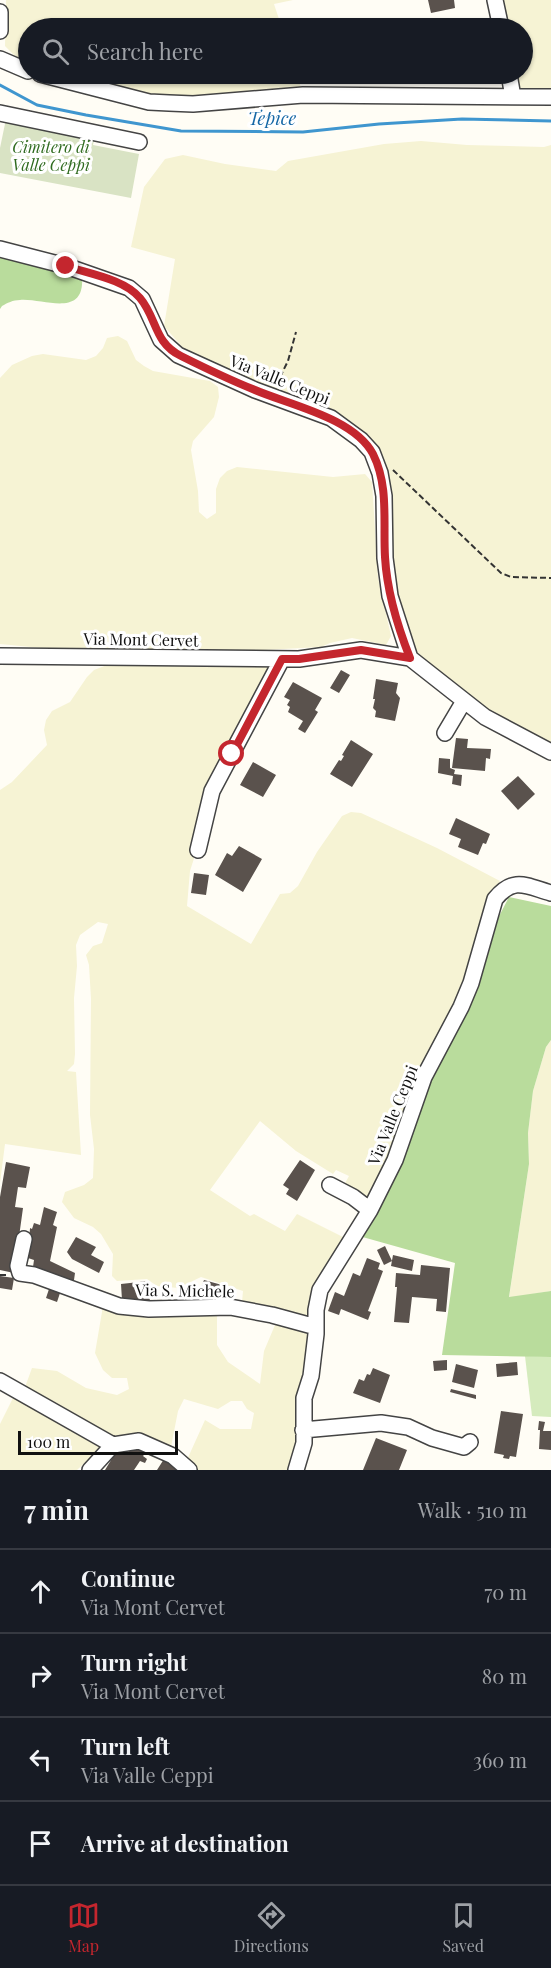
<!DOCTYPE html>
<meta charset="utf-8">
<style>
:root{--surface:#171b24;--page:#20242c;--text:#f1f3f6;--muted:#9ea1a6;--line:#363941;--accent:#c4262e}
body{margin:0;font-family:"Playfair Display",serif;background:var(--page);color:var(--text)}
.scale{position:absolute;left:18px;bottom:15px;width:160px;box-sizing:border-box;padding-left:6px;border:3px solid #111;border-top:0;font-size:16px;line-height:21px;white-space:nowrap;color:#111;-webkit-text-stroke:4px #fff;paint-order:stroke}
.stop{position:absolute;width:18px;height:18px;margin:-14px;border:4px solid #c4262e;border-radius:50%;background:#fff}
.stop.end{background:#c4262e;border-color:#fff;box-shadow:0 2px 6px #0008}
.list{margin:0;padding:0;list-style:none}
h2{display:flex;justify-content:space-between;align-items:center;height:78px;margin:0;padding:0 24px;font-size:26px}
h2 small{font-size:20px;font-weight:400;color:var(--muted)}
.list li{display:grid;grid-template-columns:39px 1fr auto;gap:18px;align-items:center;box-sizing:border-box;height:84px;padding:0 24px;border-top:2px solid var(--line)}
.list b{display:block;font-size:22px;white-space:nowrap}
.list p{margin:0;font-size:20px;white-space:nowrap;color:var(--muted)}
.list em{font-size:20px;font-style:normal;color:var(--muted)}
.icon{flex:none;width:33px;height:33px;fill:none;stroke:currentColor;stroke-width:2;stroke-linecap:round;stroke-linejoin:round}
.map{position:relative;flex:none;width:551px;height:1470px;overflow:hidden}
.search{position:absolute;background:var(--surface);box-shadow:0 2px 4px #0004;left:18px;right:18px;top:18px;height:66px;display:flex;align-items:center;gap:15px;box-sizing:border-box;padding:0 21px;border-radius:33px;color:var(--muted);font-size:22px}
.sheet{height:414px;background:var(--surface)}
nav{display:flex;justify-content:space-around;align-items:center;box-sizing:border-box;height:84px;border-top:2px solid var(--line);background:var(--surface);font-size:16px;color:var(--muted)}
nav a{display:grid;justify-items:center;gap:3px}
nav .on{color:var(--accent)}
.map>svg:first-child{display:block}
.farmland{fill:#f6f3d4}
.green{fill:#d5ebbd}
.forest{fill:#b9dc9c}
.cemetery{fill:#d9e3c4}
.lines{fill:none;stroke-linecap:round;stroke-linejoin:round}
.stream{stroke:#3f96cf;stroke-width:3}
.building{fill:#5a524d}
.minor-casing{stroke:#444;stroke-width:18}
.path{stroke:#333;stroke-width:2;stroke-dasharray:6 3;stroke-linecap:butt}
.minor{stroke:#fff;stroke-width:15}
.route{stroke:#c4262e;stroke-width:8}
.labels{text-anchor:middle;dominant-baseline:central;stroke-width:6;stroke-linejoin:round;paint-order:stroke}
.park-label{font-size:16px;font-style:italic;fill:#2f6b1f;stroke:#fff}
.street-label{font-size:16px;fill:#111;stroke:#fff}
.water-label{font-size:18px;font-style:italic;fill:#1768a6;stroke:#fff}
</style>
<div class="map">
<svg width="551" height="1470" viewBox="0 0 551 1470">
<rect width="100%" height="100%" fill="#fffdf5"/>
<path class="farmland" d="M6 0H293L274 4 282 28H28V64L16 57 5 46Z
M499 0H551V91L517 92 513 74H522V28H504Z
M62 74H297L301 88 190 99 152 97Z
M421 141 467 145 544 147 551 145V745L492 714 422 659 408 638 392 572 387 469 378 449 356 426 333 411 263 386 183 348 164 326 175 259 131 247 144 187 165 159 183 155 225 164 276 171 288 161 384 144Z
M118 336 127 341 136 360 144 366 153 371 210 381 218 387 219 397 214 417 193 441 191 450 198 491 199 512 207 519 216 513V489L220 478 227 471 237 467 333 477 365 474 372 482 378 578 391 636 386 645 352 638 330 643 321 647 247 651 62 650 0 644V378L12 365 32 356 43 354 86 360 96 356 103 348 107 338Z
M283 664 217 786 190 871 187 906 251 944 280 894 290 893 298 886 317 852 342 816 351 812 361 813 437 848 500 881 490 898 462 989 369 1201 343 1187 349 1176 336 1170 333 1174 296 1151 260 1121 210 1190 250 1216 254 1214 285 1231 297 1214 347 1239 311 1317 242 1302 243 1291 201 1277 178 1288 157 1286 147 1279 117 1281 112 1276 113 1254 101 1234 93 1227 74 1218 62 1202 65 1192 84 1185 93 1178 94 1149 90 1115 91 999 89 965 86 955 93 946 102 943 108 924 98 922 80 935 76 945 77 966 74 998 75 1054 74 1064 67 1071 76 1072 81 1155 5 1144 0 1183V790L12 782 47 745 44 730 46 720 52 711 70 702 87 677 94 670 107 665Z
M551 1040V1291L509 1298 529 1164 528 1133 533 1091 546 1047Z
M103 1306 217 1309V1345L228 1362 260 1384 264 1351 278 1318 312 1330 298 1441 291 1470H196L186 1462 205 1420 220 1429H251L254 1413 247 1409 242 1401H231L218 1409 184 1399 178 1411 170 1452 107 1438 24 1390 32 1368 57 1371 86 1388 117 1395 129 1389 127 1378H112L103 1370 95 1353Z
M13 1398 102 1446 77 1470H0V1424Z"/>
<path class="green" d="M525 1356 551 1357V1417L532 1416Z"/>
<path class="forest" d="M0 254 82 277C85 319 43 298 20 300 13 300 7 303 2 306L0 309Z
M509 897 551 906V1040L546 1047 533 1091 528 1133 529 1164 509 1297 551 1291V1357L442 1355 455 1263 359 1236 496 922Z"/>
<path class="cemetery" d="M6 119 95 135 93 145 139 154 131 198 0 173V148Z"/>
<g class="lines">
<path class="stream" d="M0 85 37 105 86 115 181 131 303 132 379 124 462 119 551 121"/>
</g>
<path class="building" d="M428 0H454L455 8 431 13Z
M341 670 350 675 339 693 330 688Z
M376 679 398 683 396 693 400 698 395 721 375 717 376 711 373 708 375 699H373Z
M293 682 322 698 315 710 318 712 305 733 298 729 303 721 288 712 290 707 287 705 290 700 284 697Z
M456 738 468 739 467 748 491 749 490 759 486 758 485 771 452 768Z
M351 740 373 754 352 787 330 774 339 760 341 761 344 756 342 755Z
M439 758 450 759V768L455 770 454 774 462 775 461 786 452 784 453 776 438 773Z
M253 762 276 775 263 797 240 785Z
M518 776 535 794 518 810 501 791Z
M456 818 490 834 486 844 483 843 478 855 458 847 461 839 449 834Z
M239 846 262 859 243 892 215 875 227 853 232 856Z
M194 873 209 875 206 895 191 893Z
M300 1160 315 1170 297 1201 286 1194 289 1189 283 1185Z
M6 1162 30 1167 26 1188 18 1187 15 1207 23 1208 14 1273 0 1270V1197Z
M44 1207 57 1212 53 1225 57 1227 50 1261 75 1273 73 1287 33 1267 34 1260 28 1258 30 1228 32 1229 34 1223 40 1225Z
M76 1237 96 1247 91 1255 104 1262 99 1273 72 1259 67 1252Z
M385 1246 392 1261 384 1265 377 1250Z
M393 1255 414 1260 412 1271 391 1266Z
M367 1258 380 1263 378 1269 383 1271 368 1311 371 1312 368 1320 341 1309 339 1315 328 1311 335 1292 344 1296 353 1273 360 1276Z
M421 1265 450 1268 446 1312 436 1311 437 1299 412 1297 409 1323 394 1322 397 1287H395L396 1273 420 1275Z
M0 1276 14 1278 12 1290 0 1288Z
M204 1280 222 1285 219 1294 201 1288Z
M148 1281 150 1302 144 1303 133 1299 122 1300 121 1284Z
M51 1283 62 1287 57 1302 46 1298Z
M447 1360V1370L434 1371 433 1361Z
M517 1362 518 1375 497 1377 496 1364Z
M456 1364 478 1370 474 1388 452 1382Z
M373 1368 390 1375 380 1403 353 1393 359 1379 364 1381 367 1374 370 1375Z
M451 1389 476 1395V1399L450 1392Z
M501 1411 523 1414 516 1457 510 1456 509 1459 503 1458 504 1455 494 1453Z
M539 1421 545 1422 543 1431H551V1450L539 1449 540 1430H538Z
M376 1438 407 1450 399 1470H363Z
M135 1443 148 1450 143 1456 147 1459 145 1463 140 1461 134 1470H105L119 1447 128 1452Z
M164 1459 184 1470H157Z"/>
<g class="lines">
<defs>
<path id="minor" d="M495 0 501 28
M0 12V31
M0 59 28 71
M40 74 149 102 169 103 193 104 303 95 551 97
M509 74 513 97
M0 113 139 142
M0 249 66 266 129 288 142 299 161 340 178 355 255 390 331 418 361 440 372 452 380 473 384 496 385 558 390 596 410 658 485 717 551 752
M0 656 299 659 361 650 410 658
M445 733 464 701
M198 850 212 791 282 659
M330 1185 353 1197 370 1210
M24 1239 18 1266 20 1273 34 1275 119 1306 149 1309 230 1307 272 1315 316 1327
M0 1381 113 1445 139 1441 173 1456 189 1470
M303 1430 381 1423 408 1427 432 1438 464 1447 470 1442
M90 1470 113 1445
M296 1470 304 1443V1398L311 1376 316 1334V1310L320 1290 370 1210 395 1160 424 1077 461 1007 471 983 495 899C514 876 526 886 551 893"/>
</defs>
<use href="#minor" class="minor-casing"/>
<path class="path" d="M276 385 288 361 296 332
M393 470 501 573 511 577 551 578
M0 1275H9"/>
<use href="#minor" class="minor"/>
</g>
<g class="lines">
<path class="route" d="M66 266C90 274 124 279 140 298 157 318 154 343 181 356 205 368 230 380 255 390 290 405 354 418 373 454 389 486 383 522 385 557 387 592 397 625 410 658L361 650 299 659H282L232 754"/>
</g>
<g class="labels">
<g class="park-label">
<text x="51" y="146">Cimitero di<tspan x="51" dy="18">Valle Ceppi</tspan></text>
</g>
<g class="street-label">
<text transform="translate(280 379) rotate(22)">Via Valle Ceppi</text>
<text transform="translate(141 639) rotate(1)">Via Mont Cervet</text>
<text transform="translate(392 1115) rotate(-68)">Via Valle Ceppi</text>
<text transform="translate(185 1290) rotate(1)">Via S. Michele</text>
</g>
<g class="water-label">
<text x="272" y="118">Tepice</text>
</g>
</g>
</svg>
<div class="scale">100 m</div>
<div class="stop" style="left:232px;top:754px"></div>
<div class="stop end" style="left:66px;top:266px"></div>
<div class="search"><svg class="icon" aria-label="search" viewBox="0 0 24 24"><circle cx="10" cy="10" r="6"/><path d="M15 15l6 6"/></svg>Search here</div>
</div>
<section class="sheet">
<h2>7 min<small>Walk · 510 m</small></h2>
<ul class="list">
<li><svg class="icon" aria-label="ahead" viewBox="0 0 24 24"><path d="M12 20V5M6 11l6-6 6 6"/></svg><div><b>Continue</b><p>Via Mont Cervet</p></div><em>70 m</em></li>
<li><svg class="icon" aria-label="right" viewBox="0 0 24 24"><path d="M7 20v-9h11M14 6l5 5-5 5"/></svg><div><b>Turn right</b><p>Via Mont Cervet</p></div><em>80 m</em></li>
<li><svg class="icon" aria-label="left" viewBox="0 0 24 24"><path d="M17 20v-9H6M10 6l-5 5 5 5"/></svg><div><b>Turn left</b><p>Via Valle Ceppi</p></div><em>360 m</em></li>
<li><svg class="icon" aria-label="arrive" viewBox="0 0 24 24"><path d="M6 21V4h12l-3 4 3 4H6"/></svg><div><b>Arrive at destination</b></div></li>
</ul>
</section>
<nav>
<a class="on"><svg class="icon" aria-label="map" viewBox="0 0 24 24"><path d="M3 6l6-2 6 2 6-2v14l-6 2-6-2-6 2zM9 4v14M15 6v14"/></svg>Map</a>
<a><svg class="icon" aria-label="directions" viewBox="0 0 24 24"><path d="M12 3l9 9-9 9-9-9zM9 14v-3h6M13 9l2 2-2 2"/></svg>Directions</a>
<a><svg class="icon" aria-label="saved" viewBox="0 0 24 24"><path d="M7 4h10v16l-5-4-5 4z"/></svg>Saved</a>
</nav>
